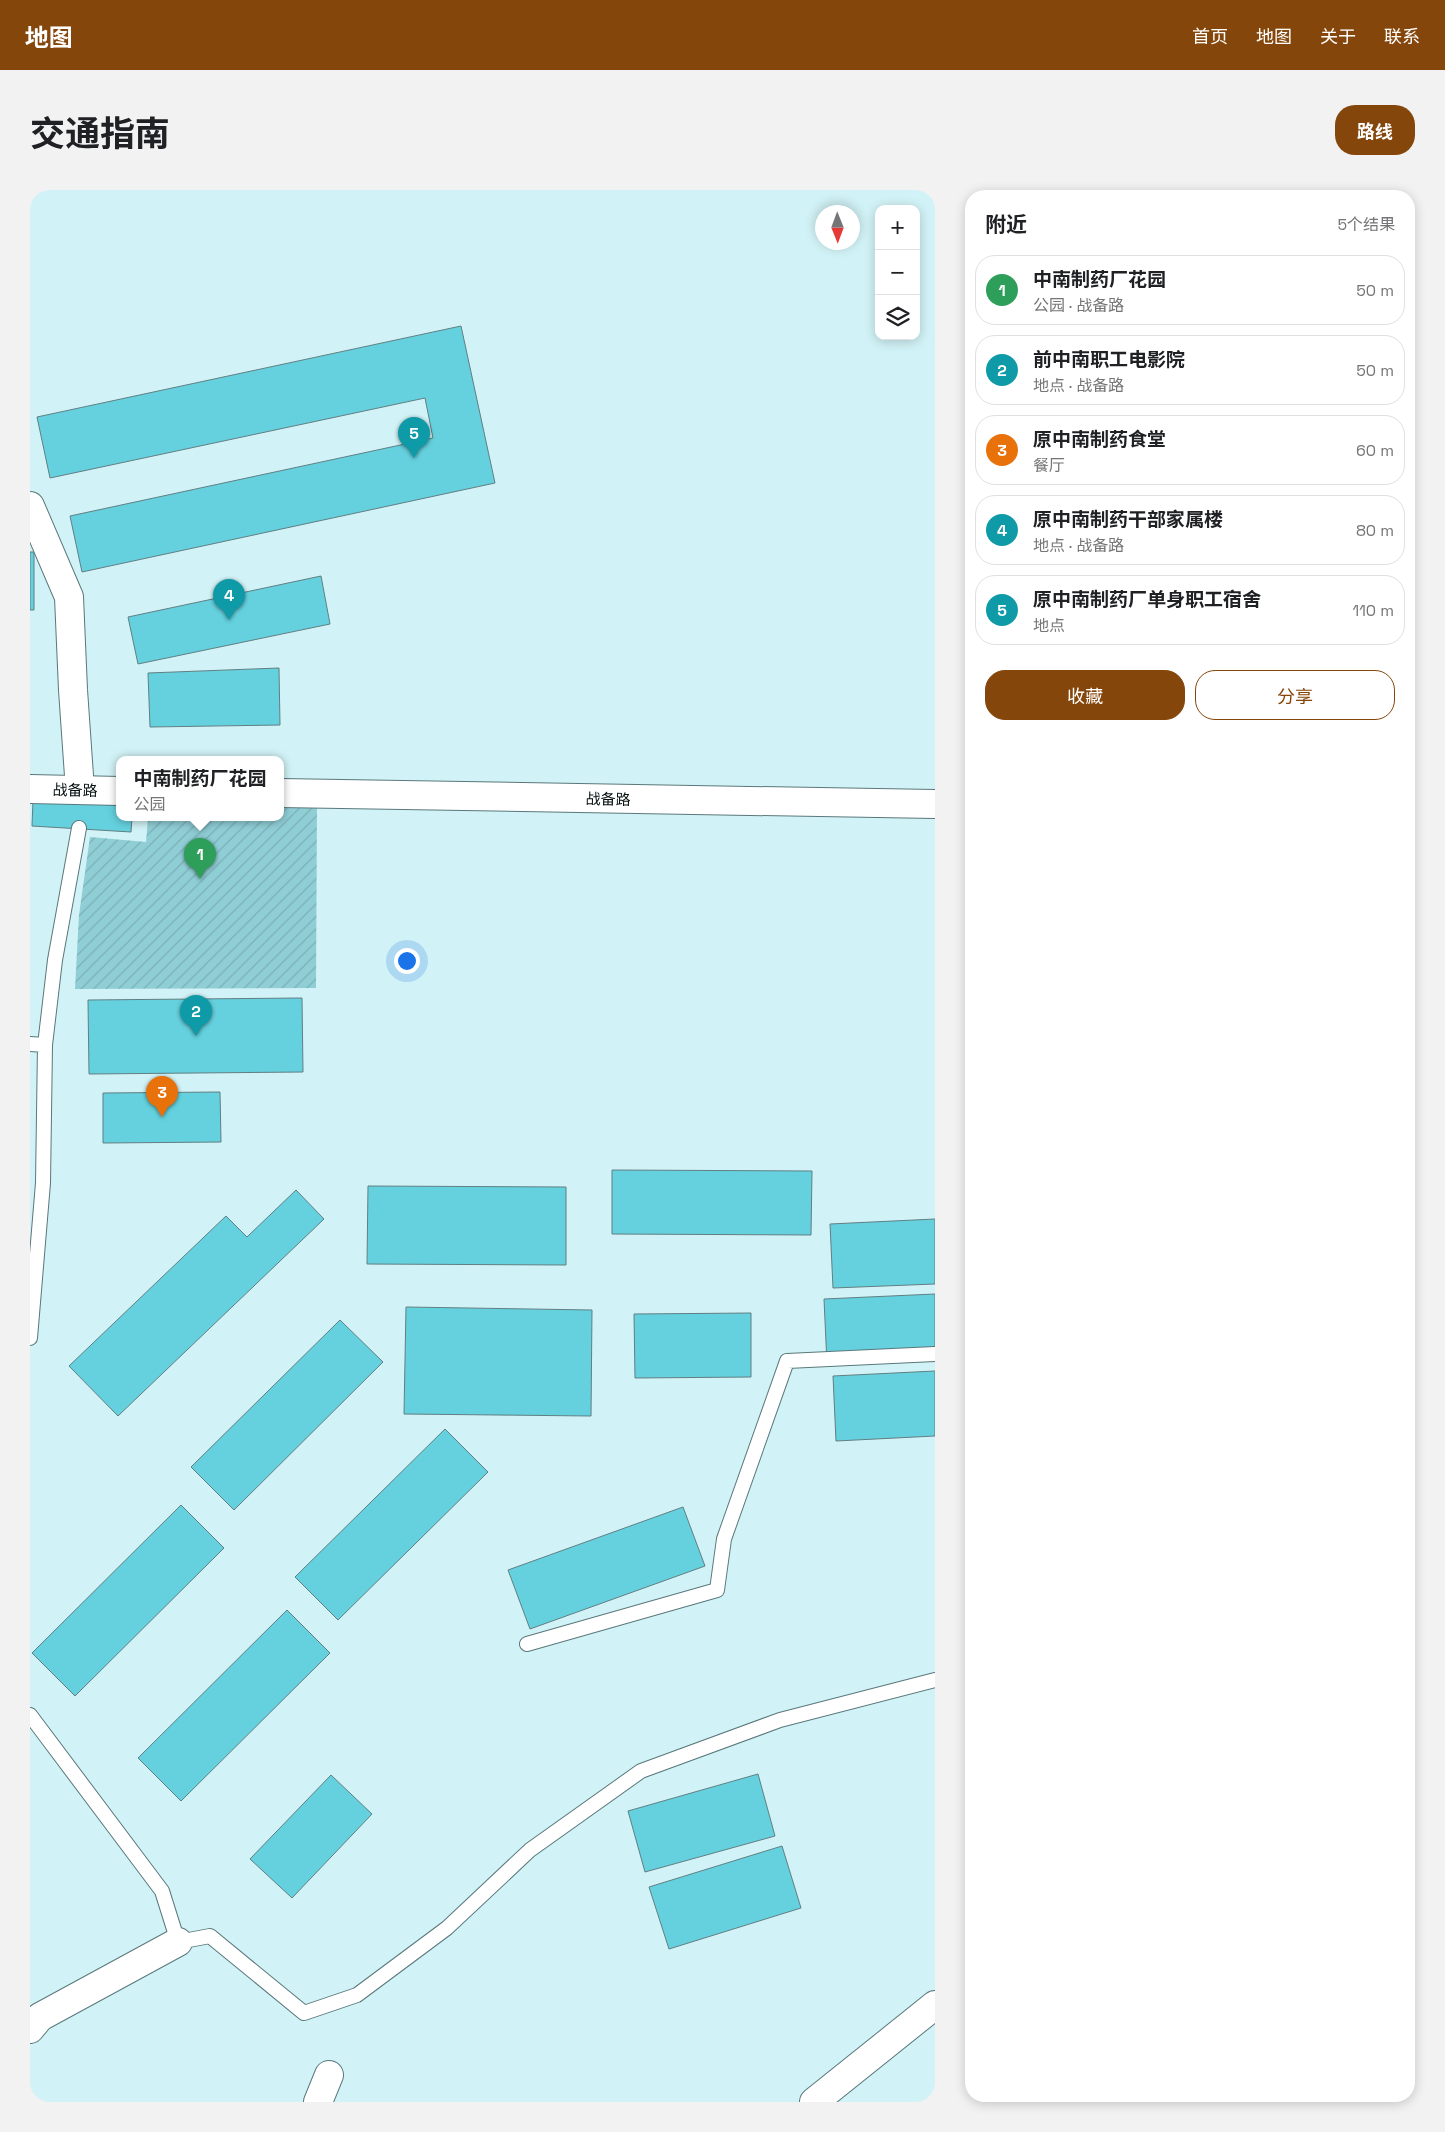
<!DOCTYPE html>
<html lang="zh">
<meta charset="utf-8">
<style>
:root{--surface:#fff;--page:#f2f2f2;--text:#202124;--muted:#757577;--line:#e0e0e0;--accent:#85460b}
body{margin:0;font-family:"Space Grotesk","Noto Sans SC",sans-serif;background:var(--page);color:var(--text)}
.controls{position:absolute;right:15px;top:15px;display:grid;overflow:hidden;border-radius:10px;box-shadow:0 2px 12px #0003}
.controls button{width:45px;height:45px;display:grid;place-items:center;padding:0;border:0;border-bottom:1px solid var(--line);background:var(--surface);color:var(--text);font:25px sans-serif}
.compass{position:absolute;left:785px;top:15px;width:45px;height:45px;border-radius:50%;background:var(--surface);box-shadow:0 2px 12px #0003;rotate:179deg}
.you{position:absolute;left:376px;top:770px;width:18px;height:18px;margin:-12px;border:4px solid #fff;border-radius:50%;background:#1a73e8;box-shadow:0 0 0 8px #1a73e833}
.badge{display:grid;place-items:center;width:32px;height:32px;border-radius:50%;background:var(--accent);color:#fff;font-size:16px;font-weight:700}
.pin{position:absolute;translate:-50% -41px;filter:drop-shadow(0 1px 2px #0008)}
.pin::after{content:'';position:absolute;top:26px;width:18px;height:15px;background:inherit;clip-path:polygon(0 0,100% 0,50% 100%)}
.popup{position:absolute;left:86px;top:566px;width:168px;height:65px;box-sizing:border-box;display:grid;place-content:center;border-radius:10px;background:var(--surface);filter:drop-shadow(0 1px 4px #0005);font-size:16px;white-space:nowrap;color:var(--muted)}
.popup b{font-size:19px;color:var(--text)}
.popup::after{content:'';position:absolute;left:50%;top:100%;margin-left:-10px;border:10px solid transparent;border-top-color:var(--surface)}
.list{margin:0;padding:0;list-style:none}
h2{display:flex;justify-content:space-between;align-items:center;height:65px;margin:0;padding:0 20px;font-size:21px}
h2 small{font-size:16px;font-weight:400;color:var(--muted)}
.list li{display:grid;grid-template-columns:32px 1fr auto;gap:15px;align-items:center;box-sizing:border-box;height:70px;margin:0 10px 10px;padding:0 10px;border:1px solid var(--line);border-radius:20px}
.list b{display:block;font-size:19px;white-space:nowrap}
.list p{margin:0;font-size:16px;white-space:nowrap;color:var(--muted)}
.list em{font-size:16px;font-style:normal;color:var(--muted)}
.actions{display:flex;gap:10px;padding:15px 20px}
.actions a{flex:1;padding:11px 0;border:1px solid var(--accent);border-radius:20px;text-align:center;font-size:18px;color:var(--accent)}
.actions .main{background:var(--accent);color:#fff}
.icon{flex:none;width:28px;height:28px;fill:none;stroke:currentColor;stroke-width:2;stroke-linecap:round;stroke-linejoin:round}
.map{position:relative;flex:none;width:905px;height:1912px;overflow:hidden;border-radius:20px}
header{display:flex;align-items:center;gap:30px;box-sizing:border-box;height:70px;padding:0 25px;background:var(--accent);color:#fff}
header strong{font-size:24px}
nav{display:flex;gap:28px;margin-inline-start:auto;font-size:18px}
.intro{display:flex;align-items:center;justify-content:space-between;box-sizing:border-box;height:120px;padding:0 30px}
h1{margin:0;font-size:35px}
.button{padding:12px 22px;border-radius:20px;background:var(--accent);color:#fff;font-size:18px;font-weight:700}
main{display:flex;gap:30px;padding:0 30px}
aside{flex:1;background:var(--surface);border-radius:20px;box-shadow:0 2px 12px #0003}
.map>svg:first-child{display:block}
.garden{fill:url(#garden-furrows)}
.building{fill:#65d1de;stroke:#617f83}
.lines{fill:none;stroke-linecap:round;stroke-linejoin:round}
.service-casing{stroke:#5a787b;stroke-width:16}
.minor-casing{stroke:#5a787b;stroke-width:30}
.tertiary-casing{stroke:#5a787b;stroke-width:30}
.service{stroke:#fff;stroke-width:14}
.minor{stroke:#fff;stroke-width:28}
.tertiary{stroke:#fff;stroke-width:28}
.labels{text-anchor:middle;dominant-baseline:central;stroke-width:5;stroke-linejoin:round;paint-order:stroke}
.street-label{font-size:15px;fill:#040e0f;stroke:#fff}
</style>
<header>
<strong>地图</strong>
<nav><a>首页</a><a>地图</a><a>关于</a><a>联系</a></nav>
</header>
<div class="intro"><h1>交通指南</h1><a class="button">路线</a></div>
<main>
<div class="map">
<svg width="905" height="1912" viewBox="0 0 905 1912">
<defs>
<pattern id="garden-furrows" width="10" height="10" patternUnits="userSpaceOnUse" patternTransform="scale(1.25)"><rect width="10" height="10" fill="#90ced6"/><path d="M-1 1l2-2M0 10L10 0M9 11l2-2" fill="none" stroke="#7bb0b6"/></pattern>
</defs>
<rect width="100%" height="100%" fill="#d1f2f6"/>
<path class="garden" d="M250 613H287L286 798 45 799 49 725 60 647 116 652 118 628H250Z"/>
<path class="building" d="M431 136 465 293 52 382 40 326 403 248 395 208 20 288 7 227Z
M0 362H4V420H0Z
M291 386 300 434 108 474 98 427Z
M249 478 250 535 120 537 118 483Z
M3 610 90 615V628H102L101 642 2 636Z
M272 808 273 882 59 884 58 810Z
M190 902 191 952 73 953V903Z
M582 980 782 981 781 1045 582 1044Z
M338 996 536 997V1075L337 1074Z
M266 1000 294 1029 88 1226 39 1176 196 1026 217 1047Z
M905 1029V1094L803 1098 800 1034Z
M905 1104V1168L797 1174 794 1109Z
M376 1117 562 1120 561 1226 374 1224Z
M721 1123V1187L605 1188 604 1124Z
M310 1130 353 1172 204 1320 161 1277Z
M905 1181V1246L806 1251 803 1186Z
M415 1239 458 1282 308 1430 265 1387Z
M151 1315 194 1358 45 1506 2 1463Z
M653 1317 675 1376 500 1439 478 1380Z
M257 1420 300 1463 151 1611 108 1568Z
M728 1584 745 1646 615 1682 598 1621Z
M301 1585 342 1624 262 1708 220 1669Z
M752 1656 771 1718 639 1759 619 1697Z"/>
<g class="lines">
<defs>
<path id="service" d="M0 854 15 855
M0 1148 13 993 15 855 25 770 49 638
M497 1454 687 1400 694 1349 757 1171 905 1164
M0 1525 132 1701 148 1752 180 1746 274 1823 327 1805 417 1738 500 1660 611 1581 750 1530 905 1490"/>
<path id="minor" d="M0 316 39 407 43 500 50 600
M0 1839 10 1827 148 1752
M288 1912 299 1885"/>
<path id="tertiary" d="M0 599 90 601
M250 603 905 614
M784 1912 905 1815"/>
</defs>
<use href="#service" class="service-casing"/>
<use href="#minor" class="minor-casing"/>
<use href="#tertiary" class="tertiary-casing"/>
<use href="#service" class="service"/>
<use href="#minor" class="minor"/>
<use href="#tertiary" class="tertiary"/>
</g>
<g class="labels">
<g class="street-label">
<text transform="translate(45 600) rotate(1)">战备路</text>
<text transform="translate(578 609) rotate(1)">战备路</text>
</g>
</g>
</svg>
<div class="controls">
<button>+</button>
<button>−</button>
<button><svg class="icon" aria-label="layers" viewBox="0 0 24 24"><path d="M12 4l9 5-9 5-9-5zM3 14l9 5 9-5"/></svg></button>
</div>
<svg class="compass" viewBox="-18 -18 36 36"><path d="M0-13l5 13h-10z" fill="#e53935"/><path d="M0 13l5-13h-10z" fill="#757577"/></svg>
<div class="you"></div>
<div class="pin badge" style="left:170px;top:689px;background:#2e9e5b">1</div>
<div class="popup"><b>中南制药厂花园</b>公园</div>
<div class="pin badge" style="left:166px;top:846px;background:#0f9aa8">2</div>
<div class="pin badge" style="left:132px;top:927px;background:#e8710a">3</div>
<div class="pin badge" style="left:199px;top:430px;background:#0f9aa8">4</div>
<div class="pin badge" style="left:384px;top:268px;background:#0f9aa8">5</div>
</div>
<aside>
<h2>附近<small>5个结果</small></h2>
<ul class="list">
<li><span class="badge" style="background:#2e9e5b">1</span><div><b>中南制药厂花园</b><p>公园 · 战备路</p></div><em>50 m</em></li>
<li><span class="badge" style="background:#0f9aa8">2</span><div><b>前中南职工电影院</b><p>地点 · 战备路</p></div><em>50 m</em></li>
<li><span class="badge" style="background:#e8710a">3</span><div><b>原中南制药食堂</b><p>餐厅</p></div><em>60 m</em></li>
<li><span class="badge" style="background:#0f9aa8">4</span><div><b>原中南制药干部家属楼</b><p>地点 · 战备路</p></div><em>80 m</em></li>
<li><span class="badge" style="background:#0f9aa8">5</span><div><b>原中南制药厂单身职工宿舍</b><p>地点</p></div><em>110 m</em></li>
</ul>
<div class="actions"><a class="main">收藏</a><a>分享</a></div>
</aside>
</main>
